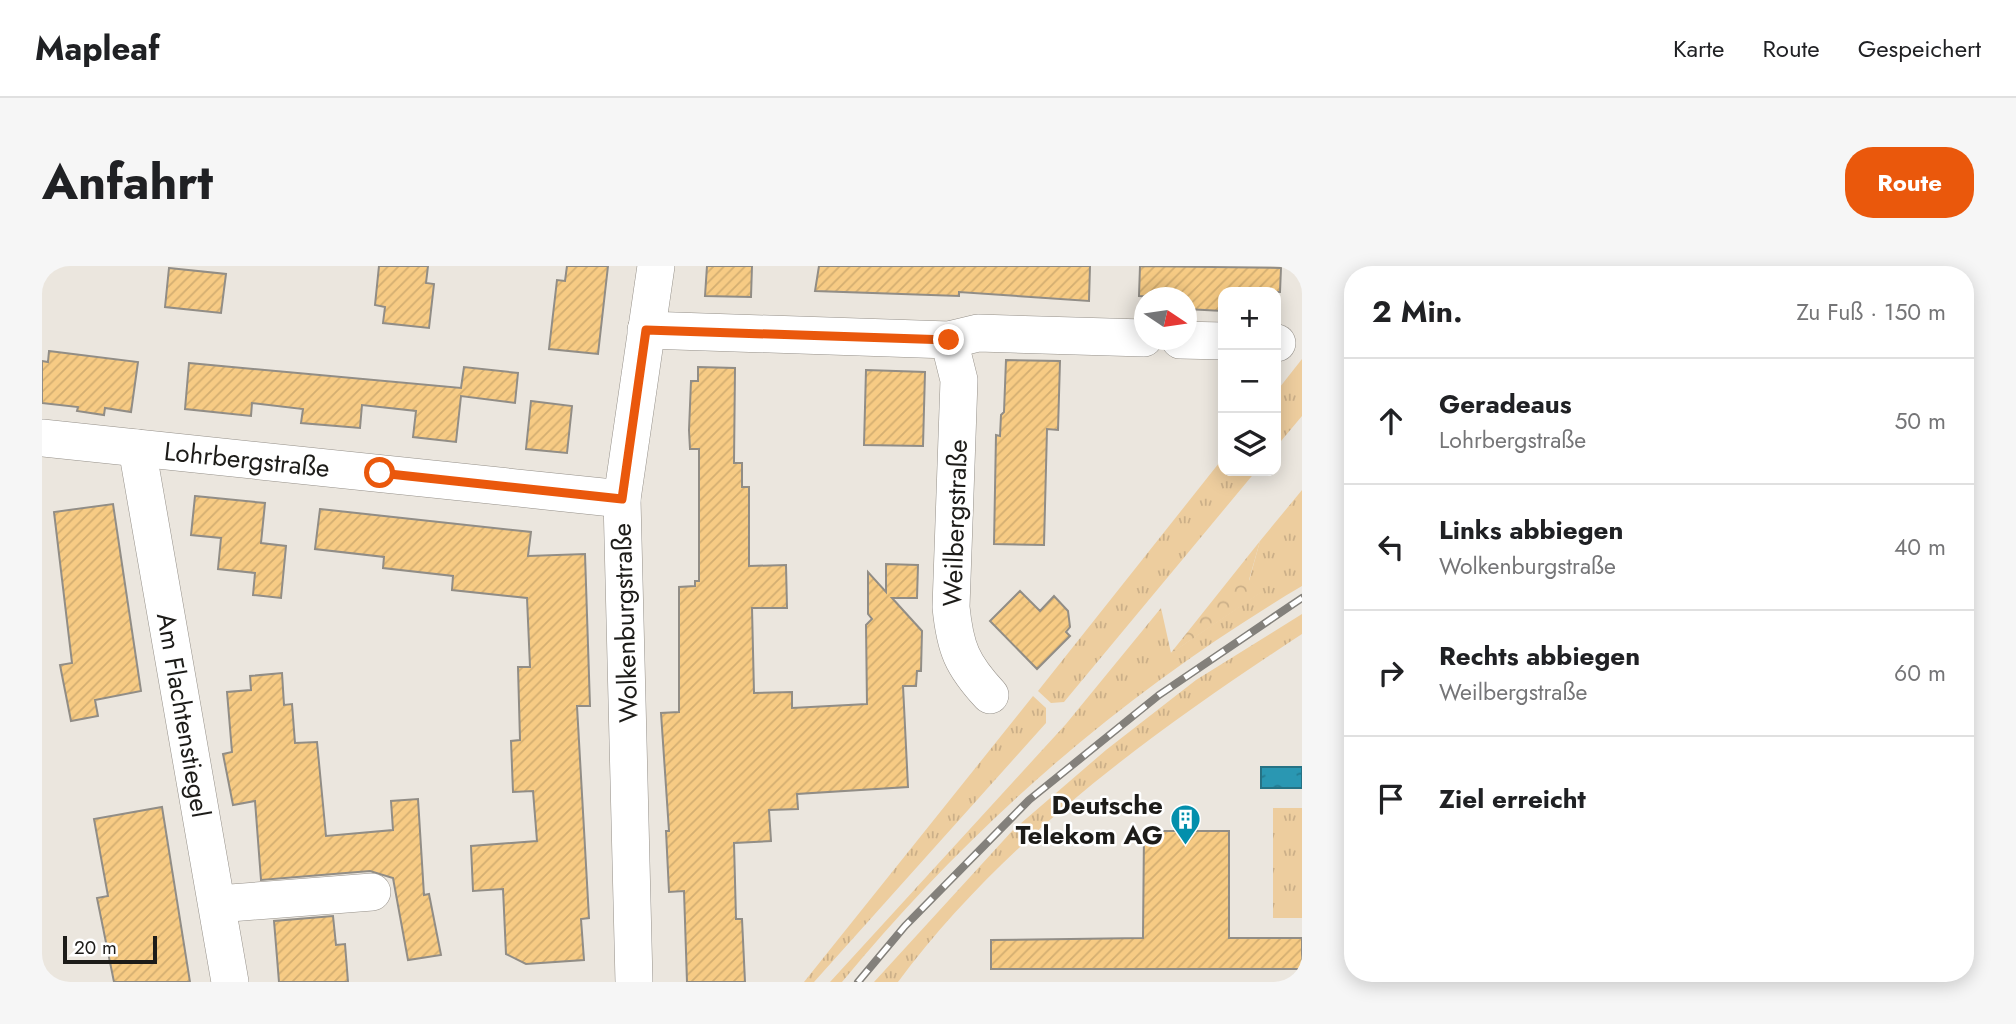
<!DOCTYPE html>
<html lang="de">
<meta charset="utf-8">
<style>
:root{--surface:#fff;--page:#f6f6f6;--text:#202124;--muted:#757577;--line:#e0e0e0;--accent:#ea580c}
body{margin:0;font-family:Jost,sans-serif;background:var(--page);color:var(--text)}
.controls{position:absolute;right:21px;top:21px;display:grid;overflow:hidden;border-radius:14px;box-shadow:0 4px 18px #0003}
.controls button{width:63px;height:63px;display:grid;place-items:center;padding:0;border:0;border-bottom:2px solid var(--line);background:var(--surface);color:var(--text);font:35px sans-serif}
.compass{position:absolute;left:1092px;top:21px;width:63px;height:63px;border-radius:50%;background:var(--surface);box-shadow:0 4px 18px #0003;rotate:103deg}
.scale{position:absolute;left:21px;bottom:18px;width:94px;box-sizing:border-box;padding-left:7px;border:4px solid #1d1c19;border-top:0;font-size:19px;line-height:24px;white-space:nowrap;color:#1d1c19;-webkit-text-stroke:5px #fff;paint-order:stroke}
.stop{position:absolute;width:21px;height:21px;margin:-16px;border:5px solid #ea580c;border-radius:50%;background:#fff}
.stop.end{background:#ea580c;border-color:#fff;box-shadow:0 2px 7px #0008}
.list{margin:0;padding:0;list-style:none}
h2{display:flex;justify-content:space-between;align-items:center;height:91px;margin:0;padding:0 28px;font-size:30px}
h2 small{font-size:23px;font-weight:400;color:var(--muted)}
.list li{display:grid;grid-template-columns:46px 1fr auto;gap:21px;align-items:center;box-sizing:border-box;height:126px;padding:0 28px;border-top:2px solid var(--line)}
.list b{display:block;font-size:26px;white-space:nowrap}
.list p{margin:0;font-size:23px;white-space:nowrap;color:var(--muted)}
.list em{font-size:23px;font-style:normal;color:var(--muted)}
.icon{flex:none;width:38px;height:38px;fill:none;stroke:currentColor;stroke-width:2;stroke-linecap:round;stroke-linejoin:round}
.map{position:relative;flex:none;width:1260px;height:716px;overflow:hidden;border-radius:28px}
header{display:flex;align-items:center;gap:42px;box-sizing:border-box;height:98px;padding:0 35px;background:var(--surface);border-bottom:2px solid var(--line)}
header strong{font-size:33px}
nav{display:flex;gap:38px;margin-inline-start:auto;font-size:24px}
.intro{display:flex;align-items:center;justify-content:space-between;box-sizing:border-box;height:168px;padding:0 42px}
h1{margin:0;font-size:49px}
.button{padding:18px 32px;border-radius:28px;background:var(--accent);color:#fff;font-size:24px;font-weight:700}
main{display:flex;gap:42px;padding:0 42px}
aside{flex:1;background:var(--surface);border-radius:28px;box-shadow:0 4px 18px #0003}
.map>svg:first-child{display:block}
.grass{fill:url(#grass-tufts)}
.forest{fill:url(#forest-crowns)}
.water{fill:url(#water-ripples);stroke:#267284;stroke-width:2}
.building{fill:url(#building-hatch);stroke:#918d86;stroke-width:2}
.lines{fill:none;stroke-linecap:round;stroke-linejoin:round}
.minor-casing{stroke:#959089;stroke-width:38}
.minor{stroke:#fff;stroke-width:37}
.rail-casing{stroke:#83807b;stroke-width:8}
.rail{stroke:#fff;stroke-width:5;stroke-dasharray:16;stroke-linecap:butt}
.route{stroke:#ea580c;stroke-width:9}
.labels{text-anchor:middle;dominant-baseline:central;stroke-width:5;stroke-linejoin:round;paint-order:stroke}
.street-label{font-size:26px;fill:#1d1c19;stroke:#fff}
.poi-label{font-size:26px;font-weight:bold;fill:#1d1c19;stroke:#fff;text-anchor:end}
</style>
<header>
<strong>Mapleaf</strong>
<nav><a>Karte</a><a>Route</a><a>Gespeichert</a></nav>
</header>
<div class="intro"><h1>Anfahrt</h1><a class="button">Route</a></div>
<main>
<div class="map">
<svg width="1260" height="716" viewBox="0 0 1260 716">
<defs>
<pattern id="grass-tufts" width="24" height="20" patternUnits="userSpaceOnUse" patternTransform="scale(1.75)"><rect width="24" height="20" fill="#edcd9e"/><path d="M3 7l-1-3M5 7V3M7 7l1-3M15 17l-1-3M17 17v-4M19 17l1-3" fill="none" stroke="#cbaf88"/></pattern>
<pattern id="forest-crowns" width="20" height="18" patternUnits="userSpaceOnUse" patternTransform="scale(1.75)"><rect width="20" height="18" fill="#edcd9e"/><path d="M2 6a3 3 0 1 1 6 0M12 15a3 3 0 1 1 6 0" fill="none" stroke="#cbaf88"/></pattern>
<pattern id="water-ripples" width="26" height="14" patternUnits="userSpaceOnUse" patternTransform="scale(1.75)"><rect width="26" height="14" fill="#2a97b2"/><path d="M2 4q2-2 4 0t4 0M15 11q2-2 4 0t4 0" fill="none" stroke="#237a90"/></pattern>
<pattern id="building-hatch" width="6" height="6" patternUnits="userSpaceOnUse" patternTransform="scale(1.75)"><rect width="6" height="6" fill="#f7cb84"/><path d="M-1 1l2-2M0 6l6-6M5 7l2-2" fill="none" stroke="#d3ae71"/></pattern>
</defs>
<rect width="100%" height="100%" fill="#ebe6de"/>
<path class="grass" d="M1260 93V150L1234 181V126Z
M1181 192V205H1214L1022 436 1009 437 996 425Z
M1260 224V320C1084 424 930 558 800 716H788L1024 458 1119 342 1129 387 1219 326 1207 315 1218 275Z
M1260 348V368C1111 466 963 572 856 716H832L971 564 1064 484 1154 414Z
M991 430 1004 442V457L772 716H762Z
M1231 542H1260V652H1231Z"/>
<path class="forest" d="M1218 275 1207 314 1220 326 1128 388Z"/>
<path class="water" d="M1219 501H1260V522H1219Z"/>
<path class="building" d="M337 0H386L384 17 392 18 387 62 341 57 343 41 333 39Z
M525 0H566L556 88 507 83 515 14 523 15Z
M665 0H710L709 31 663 30Z
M777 0H1048L1047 35 917 26V30L773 25Z
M1098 0 1239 2 1238 26H1181V45L1144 43V32L1097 30Z
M127 2 184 8 179 47 123 41Z
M7 85 96 96 89 146 63 142 62 149 35 145 36 141 0 137V95L6 96Z
M964 94 1018 95 1016 164 1005 163 1002 279 952 278 954 169 958 170 959 149 962 146Z
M147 97 419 122 422 101 476 107 473 137 419 130 414 176 371 171 374 145 320 139 318 162 259 157 261 143 210 137 209 150 143 143Z
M656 101 693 102 692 197H700V221H707V300L744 299 745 342H710L712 427 750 426V442L825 438 824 359 830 353 826 348V306L844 326V298L876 299 875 332H850L880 365 879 405H875L874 420H861L866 521 755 528 756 543 727 544 729 575 692 577 694 653H700L703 716H645L642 625 627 626 624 565H627L619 447 637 446V321L653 320V315H657V183H648L647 164 649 115H656Z
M824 104 883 106 881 180 822 179Z
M489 135 530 140 525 187 484 183Z
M153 230 223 237 219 277 244 280 239 332 211 329 213 307 176 303 179 272 149 269Z
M71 238 99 425 53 434 56 450 29 455 18 399 30 397 12 246Z
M278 243 489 266 486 290 543 288 548 440H535L547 652 539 653 542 694 484 698 464 688 461 623 431 625 429 580 495 575 491 525 471 526 469 475 478 474 476 401H488L485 332 410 324 411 310 341 302 342 291 273 283Z
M978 325 998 345 1012 330 1026 345 1028 361 1024 366 1028 370 995 403 948 355Z
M240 407 242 439 250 438 253 477 275 476 284 570 351 564 349 535 376 533 382 629 387 628 399 689 366 694 351 612 328 605 219 614 213 535 191 539 181 488 190 486 185 426 209 424 208 410Z
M120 541 148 716H72L55 632 66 630 52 553Z
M1102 565H1187V672H1260V703H949V674L1101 672Z
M291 650 294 679 303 678 306 716H237L232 655Z"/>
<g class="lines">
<defs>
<g id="minor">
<path d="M604 64 907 74 936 67 1102 72"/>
<path d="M907 74 917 114 909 341C913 382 920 399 948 429"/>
<path d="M1138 74 1181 75"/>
<path d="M1234 77H1235"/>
<path id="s1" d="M0 172 580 233"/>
<path id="s2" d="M95 182 188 716"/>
<path d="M175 638 330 626"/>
<path d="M592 716 580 233 614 0"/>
</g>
</defs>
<use href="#minor" class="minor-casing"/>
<use href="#minor" class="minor"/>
<defs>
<path id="rail" d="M816 716 863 660 987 534 1117 429 1260 332"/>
</defs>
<use href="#rail" class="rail-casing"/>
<use href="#rail" class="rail"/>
</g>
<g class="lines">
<path class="route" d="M338 207 580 233 604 64 907 74"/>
</g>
<defs>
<symbol id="building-pin" viewBox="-11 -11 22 30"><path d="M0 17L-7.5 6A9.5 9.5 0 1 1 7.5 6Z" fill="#038fac" stroke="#fff"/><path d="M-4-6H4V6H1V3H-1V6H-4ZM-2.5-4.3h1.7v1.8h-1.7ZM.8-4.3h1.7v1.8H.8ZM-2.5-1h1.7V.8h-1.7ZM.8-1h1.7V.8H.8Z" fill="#fff"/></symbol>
</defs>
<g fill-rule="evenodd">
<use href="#building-pin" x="1126" y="536" width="35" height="47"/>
</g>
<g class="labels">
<g class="street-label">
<text stroke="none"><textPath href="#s1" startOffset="206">Lohrbergstraße</textPath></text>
<text transform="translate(913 257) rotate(-88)">Weilbergstraße</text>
<text transform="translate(583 357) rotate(-92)">Wolkenburgstraße</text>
<text stroke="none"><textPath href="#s2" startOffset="271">Am Flachtenstiegel</textPath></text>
</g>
<g class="poi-label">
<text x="1121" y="539">Deutsche<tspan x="1121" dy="30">Telekom AG</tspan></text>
</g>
</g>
</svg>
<div class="controls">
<button>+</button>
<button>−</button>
<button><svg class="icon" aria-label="layers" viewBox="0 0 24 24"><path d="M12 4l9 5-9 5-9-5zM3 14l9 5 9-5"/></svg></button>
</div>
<svg class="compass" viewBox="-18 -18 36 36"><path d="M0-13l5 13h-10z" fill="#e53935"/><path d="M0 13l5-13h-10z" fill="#757577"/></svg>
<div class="scale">20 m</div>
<div class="stop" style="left:338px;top:207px"></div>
<div class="stop end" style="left:907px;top:74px"></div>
</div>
<aside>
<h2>2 Min.<small>Zu Fuß · 150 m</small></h2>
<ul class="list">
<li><svg class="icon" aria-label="ahead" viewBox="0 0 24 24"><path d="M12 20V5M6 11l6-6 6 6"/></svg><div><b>Geradeaus</b><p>Lohrbergstraße</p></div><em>50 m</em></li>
<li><svg class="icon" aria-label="left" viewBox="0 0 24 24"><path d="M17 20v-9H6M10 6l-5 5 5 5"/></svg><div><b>Links abbiegen</b><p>Wolkenburgstraße</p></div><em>40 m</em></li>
<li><svg class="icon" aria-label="right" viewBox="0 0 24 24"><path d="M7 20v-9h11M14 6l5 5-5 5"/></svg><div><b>Rechts abbiegen</b><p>Weilbergstraße</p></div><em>60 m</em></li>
<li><svg class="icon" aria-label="arrive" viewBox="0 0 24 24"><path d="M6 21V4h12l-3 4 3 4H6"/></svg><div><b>Ziel erreicht</b></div></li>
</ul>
</aside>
</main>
